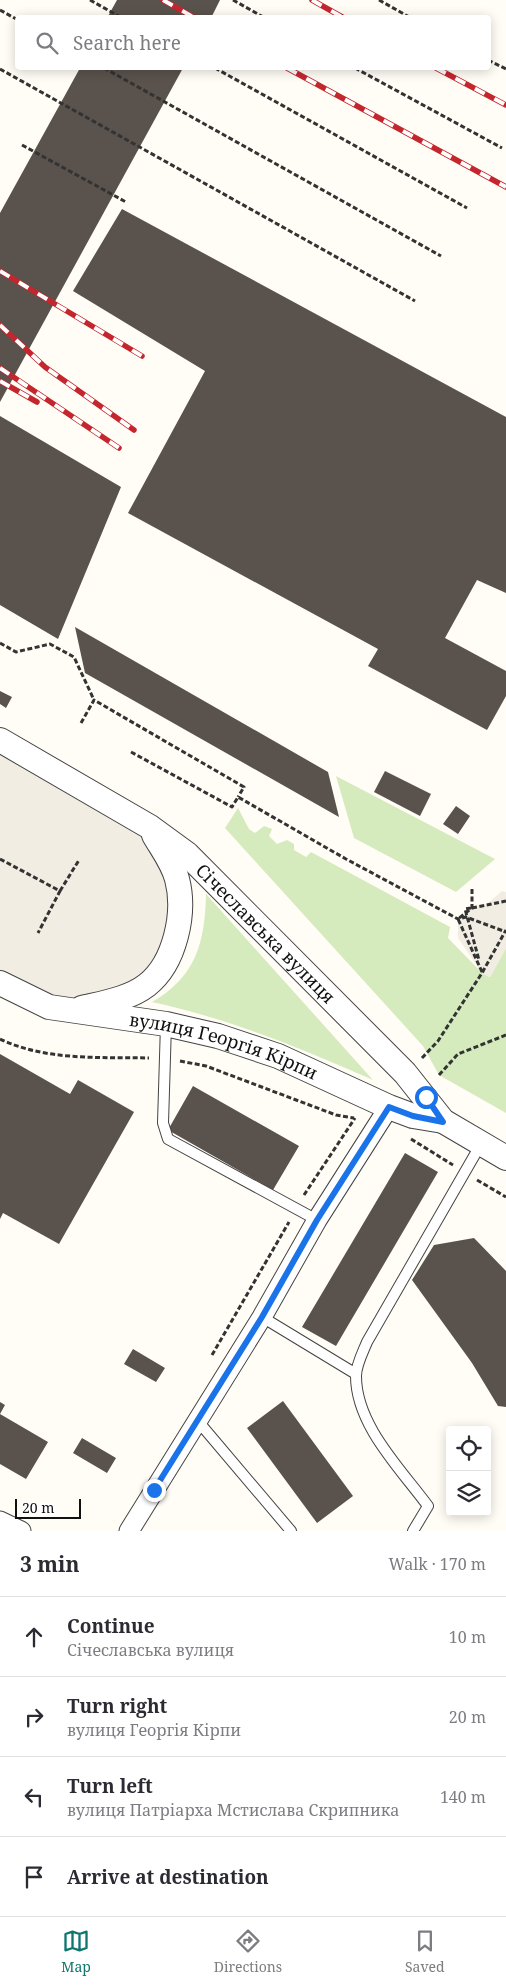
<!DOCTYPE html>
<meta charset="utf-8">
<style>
:root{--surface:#fff;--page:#f7f7f7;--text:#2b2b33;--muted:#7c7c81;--line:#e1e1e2;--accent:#0f766e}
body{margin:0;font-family:"Noto Serif",serif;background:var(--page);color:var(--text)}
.controls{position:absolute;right:15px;bottom:15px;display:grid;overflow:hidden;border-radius:5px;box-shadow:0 2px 12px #0003}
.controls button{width:45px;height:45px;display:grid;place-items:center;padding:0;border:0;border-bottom:1px solid var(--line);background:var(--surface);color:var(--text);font:25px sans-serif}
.scale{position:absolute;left:15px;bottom:12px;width:66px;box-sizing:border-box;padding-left:5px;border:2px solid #111;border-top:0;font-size:14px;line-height:18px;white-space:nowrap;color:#111;-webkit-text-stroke:4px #fff;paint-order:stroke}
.stop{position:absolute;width:15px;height:15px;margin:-11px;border:4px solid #1a73e8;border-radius:50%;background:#fff}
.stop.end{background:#1a73e8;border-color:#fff;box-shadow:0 1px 5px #0008}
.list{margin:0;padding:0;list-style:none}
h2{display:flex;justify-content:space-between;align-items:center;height:65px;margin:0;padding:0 20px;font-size:21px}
h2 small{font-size:16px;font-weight:400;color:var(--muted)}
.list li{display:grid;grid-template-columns:32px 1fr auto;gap:15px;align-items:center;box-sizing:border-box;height:80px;padding:0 20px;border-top:1px solid var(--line)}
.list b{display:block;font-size:19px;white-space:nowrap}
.list p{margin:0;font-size:16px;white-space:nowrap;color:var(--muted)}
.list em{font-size:16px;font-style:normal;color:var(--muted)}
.icon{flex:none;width:28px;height:28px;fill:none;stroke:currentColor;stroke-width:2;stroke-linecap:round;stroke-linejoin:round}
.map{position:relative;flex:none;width:506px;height:1531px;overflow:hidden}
.search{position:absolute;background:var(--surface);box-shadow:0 2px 12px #0003;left:15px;right:15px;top:15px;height:55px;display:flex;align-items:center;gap:12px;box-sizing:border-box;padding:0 18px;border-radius:5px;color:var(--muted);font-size:19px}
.sheet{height:385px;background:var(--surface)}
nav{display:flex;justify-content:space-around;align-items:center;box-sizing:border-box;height:70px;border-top:1px solid var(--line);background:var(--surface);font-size:14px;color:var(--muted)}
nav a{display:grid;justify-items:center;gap:2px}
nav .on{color:var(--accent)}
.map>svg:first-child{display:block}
.green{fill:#d5ebbd}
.plaza{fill:#f1ede2}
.building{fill:#5a524d}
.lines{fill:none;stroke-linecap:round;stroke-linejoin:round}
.service-casing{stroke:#444;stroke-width:12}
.minor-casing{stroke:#444;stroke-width:21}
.tertiary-casing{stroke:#444;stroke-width:26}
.path{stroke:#333;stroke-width:3;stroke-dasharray:5 2.5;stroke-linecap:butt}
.service{stroke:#fff;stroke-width:10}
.minor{stroke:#fff;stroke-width:19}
.tertiary{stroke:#fff;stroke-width:24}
.rail-casing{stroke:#c4262e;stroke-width:5.5}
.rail{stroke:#fff;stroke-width:4;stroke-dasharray:11;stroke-linecap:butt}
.route{stroke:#1a73e8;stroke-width:6}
.labels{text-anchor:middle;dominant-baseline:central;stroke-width:5;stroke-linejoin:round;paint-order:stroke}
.street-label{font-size:18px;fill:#111;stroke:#fff}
</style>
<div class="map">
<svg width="506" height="1531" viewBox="0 0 506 1531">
<rect width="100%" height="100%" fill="#fffdf5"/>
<path class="green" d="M336 776 495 859 456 892 354 838Z
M238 808 249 829 255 833 264 826 272 829 269 836 277 844 287 840 294 844V850L306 857 311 852 450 927 448 938 482 973 490 977 506 948V1113L439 1075 423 1046 225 828Z
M206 894 373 1080C300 1048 230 1019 152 1002 196 977 205 942 206 894Z"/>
<path class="plaza" d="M0 740 150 827 177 879 163 965 70 1011 0 983Z
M502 891 506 892V948L490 977 482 973 458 938V919L472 908 487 904Z"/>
<path class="building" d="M117 0H220L211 18H107Z
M80 68H183L0 402V213Z
M122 209 506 417V593L477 580 445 638 506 671V696L487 730 368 666 378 649 128 513 205 371 73 291Z
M0 416 121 487 58 639 0 605Z
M75 627 328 772 339 817 85 673Z
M0 691 12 697 6 708 0 704Z
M385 771 431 794 420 816 374 792Z
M456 806 470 816 458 834 443 824Z
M0 1054 70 1094 78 1080 134 1112 59 1244 3 1213 0 1219Z
M193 1086 299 1146 273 1190 168 1130Z
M405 1153 438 1172 336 1346 302 1327Z
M474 1238 506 1271V1407L498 1406 472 1363 412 1280 434 1245Z
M133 1349 165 1368 156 1382 124 1364Z
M283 1401 353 1496 317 1523 247 1428Z
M0 1402 5 1405 0 1414Z
M0 1414 48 1442 26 1479 0 1464Z
M82 1438 116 1458 107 1473 73 1453Z"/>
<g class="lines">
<defs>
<path id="service" d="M166 1024 163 1123 168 1139 317 1220
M262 1317 356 1374
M197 1420 291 1531
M413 1531 428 1506C400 1468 356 1425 356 1376 356 1365 363 1352 367 1342L481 1144"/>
<path id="minor" d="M0 1521 21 1531
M129 1531 262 1317 317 1220 389 1107"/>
<g id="tertiary">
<path id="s1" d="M0 740 150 827 187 854 405 1073 443 1121 506 1158"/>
<path id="s2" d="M0 983 49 1007 166 1024 218 1036 278 1056 389 1107 413 1116 443 1121"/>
<path d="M82 1008C103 1003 129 999 147 985 175 963 186 913 177 879 173 863 162 849 154 835"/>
</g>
</defs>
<use href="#service" class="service-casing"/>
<use href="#minor" class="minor-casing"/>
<use href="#tertiary" class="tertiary-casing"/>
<path class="path" d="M90 0 122 18
M233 0 265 18
M379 0 411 18
M0 10 18 20
M488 60 506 69
M104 68 441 256
M215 68 467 208
M355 68 502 148
M0 69 415 301
M22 145 126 202
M0 643 16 652 50 644 74 657 94 700
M81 723 94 700 244 787 238 797
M131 752 232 807 238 797 346 859 458 919 466 917 506 932
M0 859 60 891 38 933
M472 889V908L458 919 482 972
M60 891 79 860
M471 908 465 909 479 960
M472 908 506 901
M0 1039C46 1061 100 1057 149 1058
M422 1058 438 1041 482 973 506 930
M180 1061 206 1066 336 1115 354 1118
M439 1075 458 1054 506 1035
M411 1139 453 1165
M477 1180 506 1197
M304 1195 355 1118
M212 1355 289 1222"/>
<use href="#service" class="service"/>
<use href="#minor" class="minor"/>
<use href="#tertiary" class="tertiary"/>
<defs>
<path id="rail" d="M163 0 195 18
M312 0 344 18
M287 68 506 187
M436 68 506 105
M0 271 142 356
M0 325 45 367 134 430
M0 368 119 448
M0 381 37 402"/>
</defs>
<use href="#rail" class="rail-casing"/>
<use href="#rail" class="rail"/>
</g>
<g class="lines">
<path class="route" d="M154 1490 262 1317 317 1220 389 1107 413 1116 443 1122 426 1097"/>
</g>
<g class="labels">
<g class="street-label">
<text stroke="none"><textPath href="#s1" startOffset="331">Січеславська вулиця</textPath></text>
<text stroke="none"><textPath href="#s2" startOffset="234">вулиця Георгія Кірпи</textPath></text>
</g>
</g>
</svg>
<div class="controls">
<button><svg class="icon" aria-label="locate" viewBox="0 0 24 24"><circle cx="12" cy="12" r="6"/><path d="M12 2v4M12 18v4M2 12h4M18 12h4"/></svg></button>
<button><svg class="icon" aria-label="layers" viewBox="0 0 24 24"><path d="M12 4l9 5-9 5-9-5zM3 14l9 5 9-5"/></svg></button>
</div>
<div class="scale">20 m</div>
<div class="stop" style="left:426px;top:1097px"></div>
<div class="stop end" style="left:154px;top:1490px"></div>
<div class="search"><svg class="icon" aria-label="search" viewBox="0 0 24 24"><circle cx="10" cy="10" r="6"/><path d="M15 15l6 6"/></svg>Search here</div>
</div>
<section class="sheet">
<h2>3 min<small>Walk · 170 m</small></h2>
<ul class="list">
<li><svg class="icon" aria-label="ahead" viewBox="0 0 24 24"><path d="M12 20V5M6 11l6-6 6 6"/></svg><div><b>Continue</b><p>Січеславська вулиця</p></div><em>10 m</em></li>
<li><svg class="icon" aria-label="right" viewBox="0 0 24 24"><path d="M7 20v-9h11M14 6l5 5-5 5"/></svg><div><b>Turn right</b><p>вулиця Георгія Кірпи</p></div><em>20 m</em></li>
<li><svg class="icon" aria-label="left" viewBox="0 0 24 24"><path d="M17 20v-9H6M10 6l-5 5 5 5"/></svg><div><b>Turn left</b><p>вулиця Патріарха Мстислава Скрипника</p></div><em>140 m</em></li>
<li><svg class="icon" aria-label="arrive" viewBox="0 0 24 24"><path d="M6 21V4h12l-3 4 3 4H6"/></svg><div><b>Arrive at destination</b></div></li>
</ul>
</section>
<nav>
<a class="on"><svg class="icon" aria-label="map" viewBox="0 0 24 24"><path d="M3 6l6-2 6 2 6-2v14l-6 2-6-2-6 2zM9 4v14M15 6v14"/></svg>Map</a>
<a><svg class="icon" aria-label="directions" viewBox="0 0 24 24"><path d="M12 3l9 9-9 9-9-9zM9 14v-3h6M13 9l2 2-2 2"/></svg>Directions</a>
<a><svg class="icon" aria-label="saved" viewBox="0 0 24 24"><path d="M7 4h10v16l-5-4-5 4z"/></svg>Saved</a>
</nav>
